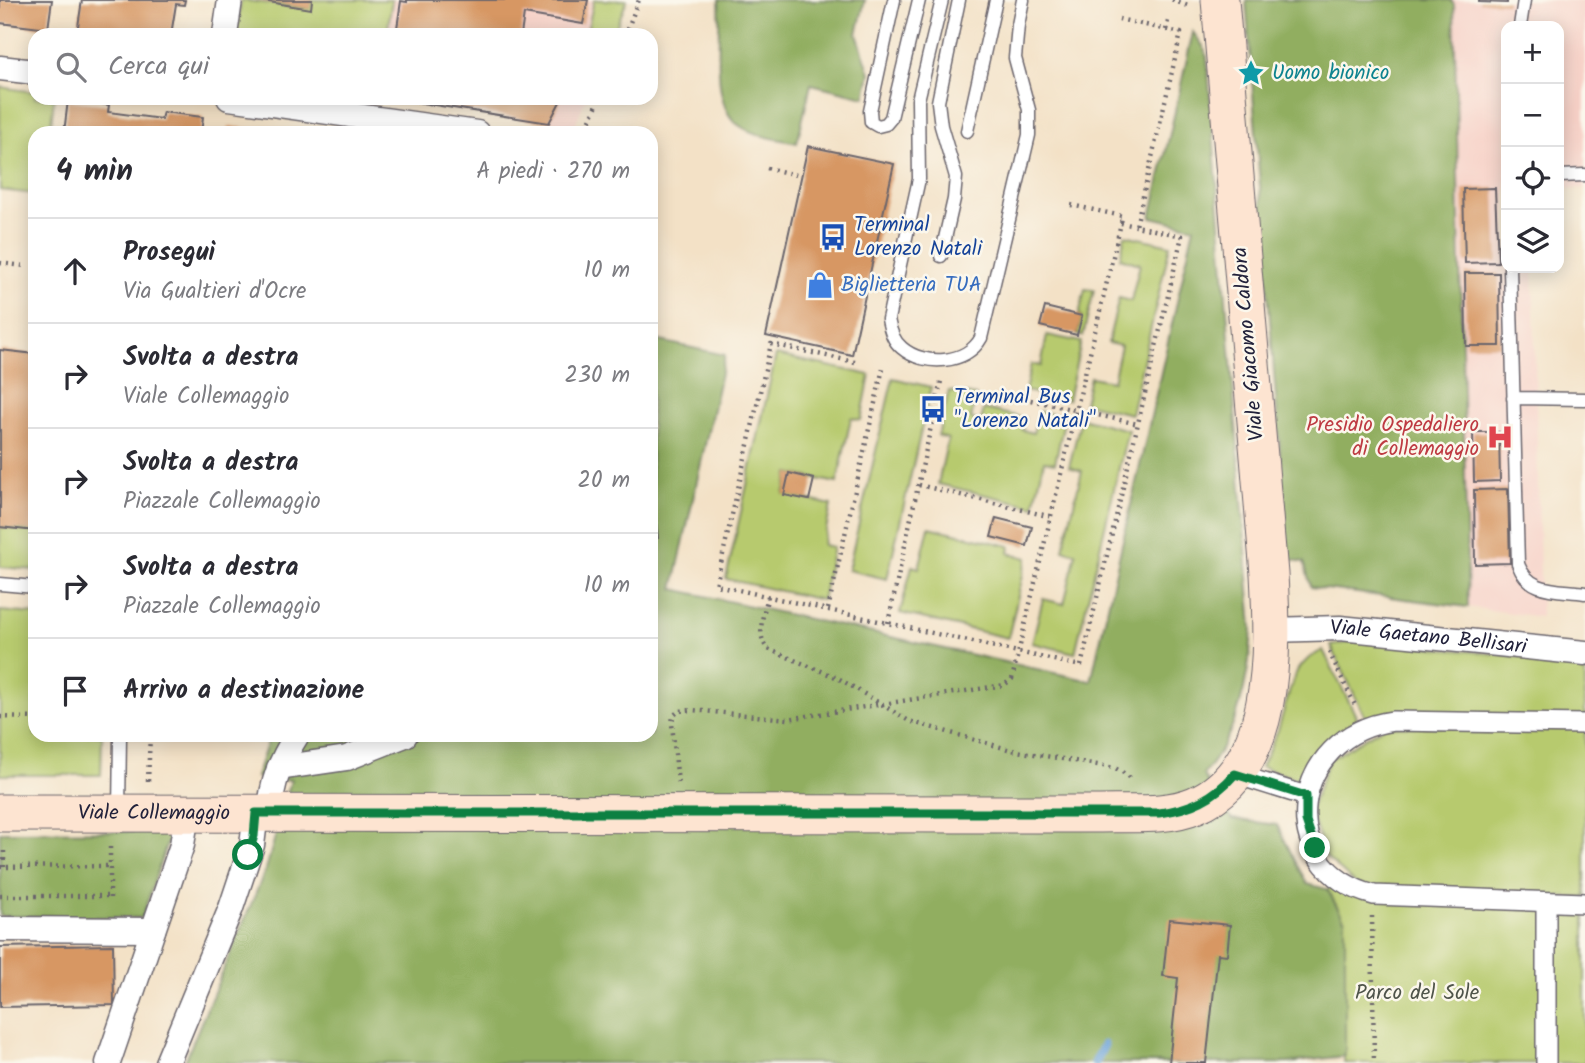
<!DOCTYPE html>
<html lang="it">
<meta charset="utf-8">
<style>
:root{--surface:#fff;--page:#f2f2f3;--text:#2b2b33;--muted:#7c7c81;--line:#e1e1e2}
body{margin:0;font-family:Kalam,sans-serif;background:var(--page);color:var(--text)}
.controls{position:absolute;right:21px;top:21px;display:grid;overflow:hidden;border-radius:14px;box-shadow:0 4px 18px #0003}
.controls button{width:63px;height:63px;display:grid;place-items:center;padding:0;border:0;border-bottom:2px solid var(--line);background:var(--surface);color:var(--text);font:35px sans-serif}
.stop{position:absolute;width:21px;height:21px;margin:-16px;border:5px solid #0b8043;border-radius:50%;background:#fff}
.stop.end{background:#0b8043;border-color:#fff;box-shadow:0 2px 7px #0008}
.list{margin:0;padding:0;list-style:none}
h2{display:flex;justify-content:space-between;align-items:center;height:91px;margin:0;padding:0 28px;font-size:30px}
h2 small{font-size:23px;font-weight:400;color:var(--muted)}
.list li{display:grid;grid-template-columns:46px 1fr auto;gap:21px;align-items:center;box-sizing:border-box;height:105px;padding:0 28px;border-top:2px solid var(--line)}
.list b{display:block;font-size:26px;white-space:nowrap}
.list p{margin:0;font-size:23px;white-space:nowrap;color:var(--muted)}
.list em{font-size:23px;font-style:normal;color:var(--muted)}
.icon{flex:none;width:38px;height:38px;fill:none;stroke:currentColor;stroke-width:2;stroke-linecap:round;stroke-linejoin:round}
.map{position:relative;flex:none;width:1585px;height:1063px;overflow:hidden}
.search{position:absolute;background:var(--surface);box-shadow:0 4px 18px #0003;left:28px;top:28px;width:630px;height:77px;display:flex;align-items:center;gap:18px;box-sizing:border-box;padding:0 24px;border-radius:21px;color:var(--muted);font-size:26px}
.panel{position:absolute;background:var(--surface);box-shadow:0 4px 18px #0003;left:28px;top:126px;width:630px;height:616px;border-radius:21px}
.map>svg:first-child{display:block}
.built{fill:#f7d1c7}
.green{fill:#b7ca6e;stroke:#6c7654;stroke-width:2}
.forest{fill:#91ae61;stroke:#5a684e;stroke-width:2}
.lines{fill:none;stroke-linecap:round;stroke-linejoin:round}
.stream{stroke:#68a0d7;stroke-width:9}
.building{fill:#d79764}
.service-casing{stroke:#6b656c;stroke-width:15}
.pedestrian-casing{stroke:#6b656c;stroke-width:22}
.minor-casing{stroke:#6b656c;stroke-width:27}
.secondary-casing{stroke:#6b656c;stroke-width:39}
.path{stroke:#6b656c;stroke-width:4.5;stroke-dasharray:2 5;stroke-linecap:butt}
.service{stroke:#fff;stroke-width:12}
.pedestrian{stroke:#fff;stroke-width:19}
.minor{stroke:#fff;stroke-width:24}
.secondary{stroke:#fde4d1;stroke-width:37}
.route{stroke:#0b8043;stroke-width:9}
.labels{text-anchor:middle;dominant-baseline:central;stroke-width:5;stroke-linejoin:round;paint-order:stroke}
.culture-label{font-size:21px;fill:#0d838f;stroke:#fbf7ec;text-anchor:start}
.transit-label{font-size:21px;fill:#164399;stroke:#fbf7ec;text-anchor:start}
.shop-label{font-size:21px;fill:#366cbe;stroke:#fbf7ec;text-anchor:start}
.street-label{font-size:21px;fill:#22223b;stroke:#fbf7ec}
.health-label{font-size:21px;fill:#be3a42;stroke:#fbf7ec;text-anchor:end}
.park-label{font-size:21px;fill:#4f544a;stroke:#fbf7ec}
</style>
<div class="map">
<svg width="1585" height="1063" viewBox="0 0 1585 1063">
<rect width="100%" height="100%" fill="#fbf7ec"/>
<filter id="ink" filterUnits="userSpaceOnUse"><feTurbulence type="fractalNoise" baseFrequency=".0143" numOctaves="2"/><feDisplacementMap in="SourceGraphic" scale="14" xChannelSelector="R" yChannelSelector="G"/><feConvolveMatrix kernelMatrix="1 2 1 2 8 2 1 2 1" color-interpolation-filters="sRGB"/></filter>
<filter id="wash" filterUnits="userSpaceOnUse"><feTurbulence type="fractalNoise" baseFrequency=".00686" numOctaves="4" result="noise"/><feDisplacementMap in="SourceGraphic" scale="28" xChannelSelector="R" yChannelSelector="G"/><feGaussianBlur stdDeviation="1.57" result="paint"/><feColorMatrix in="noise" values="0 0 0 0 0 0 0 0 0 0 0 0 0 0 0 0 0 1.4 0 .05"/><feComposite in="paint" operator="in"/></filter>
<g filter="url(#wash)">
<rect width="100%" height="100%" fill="#f3e1c6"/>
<path class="built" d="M392 0H627L613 35H387Z
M1451 0H1585V188L1559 189V26H1506V268H1533L1541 617 1468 607 1454 5Z
M378 98H586L574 127Z"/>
<path class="green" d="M241 0 310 9 312 0H392L387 35H236Z
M594 0H627L613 35H598L587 31Z
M0 87 35 92V98H54L50 133H35V194L0 190Z
M1125 235 1170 245 1131 414 1084 403 1090 377 1113 381 1121 346 1108 343 1119 298 1131 301 1140 264 1120 258Z
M1085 289 1094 290 1083 336 1077 335 1082 316 1079 315Z
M1047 335 1081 342 1068 400 1025 391 1031 364 1041 366Z
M776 355 870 375 861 420 851 418 837 483 789 473 784 494 831 505 823 545 833 547 822 600 726 579Z
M893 378 931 387 887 579 848 570Z
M949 391 976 396 971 419 981 421 984 409 1025 418 1022 430 1033 433 1039 411 1065 417 1055 463 1044 461 1034 506 938 484 948 439 938 436Z
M1081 418 1128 430 1075 653 1032 643 1043 599 1064 604 1076 553 1063 549 1082 471 1069 467Z
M0 527 35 531V570L0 567Z
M929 527 1010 546 1009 553 1027 558 1008 638 900 613 912 566 919 568Z
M0 611 35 614V735H102L101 775H0Z
M1357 640 1585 663V719L1367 721 1331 646Z
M1323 650 1360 724 1304 781 1261 767 1278 730 1293 680 1298 669 1309 658Z
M1385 726 1585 728V898L1381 891 1356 884 1326 857 1310 811 1329 760Z
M1334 885 1585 908V1063H1344L1345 921 1327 889Z"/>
<path class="forest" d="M719 0H865L857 34 870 73 865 97 811 84 797 143C778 139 757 137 740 126 708 106 722 32 719 0Z
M1246 0H1451L1454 5 1468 607 1311 587 1304 562 1288 559Z
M1193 32 1203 46 1207 57 1252 628C1249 681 1238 733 1203 775L1232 819 1277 825 1307 884 1327 889 1345 921V1056L1288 1063H184L266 869 291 780 256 777 270 735H651V339L725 355 673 589 1091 681 1194 227 1151 217Z
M171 831 142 918 0 916V832Z"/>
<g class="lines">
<path class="stream" d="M1095 1063 1104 1045"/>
</g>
<g id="blocks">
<path class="building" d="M0 0H52L48 29 0 23Z
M82 0H185L184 5 176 4 171 35 77 33Z
M257 0H312L311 9Z
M407 0H588L583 24 524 14 521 35H396L401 1 407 2Z
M1479 0H1507V3L1479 2Z
M390 98H562L549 123Z
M68 100 109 105 108 112 161 119 163 112 203 117 201 133H64Z
M229 126 268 131V133H228Z
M808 146 894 164 852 355 766 336Z
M1495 188 1498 262 1465 263 1463 189Z
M1465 273H1499L1500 346H1466Z
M1045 307 1082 316 1077 335 1040 326Z
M0 350 35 354V531L0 527Z
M1473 432H1499L1500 481 1474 482Z
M789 473 814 479 809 500 784 495Z
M1508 489 1510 563 1475 564 1474 490Z
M651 498H654L658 538H651Z
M996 518 1032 527 1027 546 991 537Z
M1169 919 1230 925 1227 955 1218 954 1206 1063H1169L1178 978 1163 976Z
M113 945 114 1005 0 1007V947Z"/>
</g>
</g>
<g filter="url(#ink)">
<use href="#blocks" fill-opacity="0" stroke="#6b656c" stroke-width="2"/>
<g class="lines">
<defs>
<path id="service" d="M894 0 870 111 871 122 878 126 886 124 891 118 919 0
M942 0 918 100 919 179 888 319C890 330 893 341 902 348 924 367 967 364 981 338L1029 135V110L1015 58 1018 25 1023 0
M1520 26 1524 0
M967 131 996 0
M1559 176 1585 175
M941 256 954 199 956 177 941 126 938 102 959 0
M1510 268 1518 564C1529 594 1558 589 1585 593
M1513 398 1585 399
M0 584 35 587
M119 812 120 735"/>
<path id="pedestrian" d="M1585 724 1393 721C1289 735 1272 869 1374 895L1585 903
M1235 774 1306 796
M1546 902V1063"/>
<g id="minor">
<path d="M225 35 230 0"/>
<path d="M0 68 35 72"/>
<path d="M229 98 477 133"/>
<path id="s1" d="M1271 630 1340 628 1585 653"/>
<path d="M279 768 347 758 405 735"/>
<path d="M270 813C271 783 281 760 297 735"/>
<path d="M0 929 153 930"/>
<path d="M108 1063 182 845 187 813"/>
<path d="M167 1063 231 908 252 845 256 813"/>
</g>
<g id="secondary">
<path id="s2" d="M0 813 1100 814C1131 813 1166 817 1195 805 1278 770 1273 648 1269 574L1220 0"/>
</g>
</defs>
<use href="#service" class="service-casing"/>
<use href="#pedestrian" class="pedestrian-casing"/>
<use href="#minor" class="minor-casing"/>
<use href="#secondary" class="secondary-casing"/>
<path class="path" d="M1172 0 1188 6
M1166 30 1168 21
M625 35 639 0
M584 133 600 98
M767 168 801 176
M1071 205 1122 216 1121 223
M0 263 24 266
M855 362 771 344 716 585 1081 666 1182 236 1136 226 1181 33 1119 19
M1017 397 1138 424
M919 485 1052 517
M768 596C764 613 755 635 768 649L838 678 909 721 1011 750 1115 768 1127 775 1131 781
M828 609 883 368
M888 623 941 381
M1329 652 1356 707
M0 717 35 718
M148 781 150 735
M678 783 672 724 673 716 679 711 692 710 788 719 1004 685 1012 679 1121 223 1136 226
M0 867 110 866
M4 867V847
M0 896H110
M110 898V846
M1372 916 1374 1063"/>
<use href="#service" class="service"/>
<use href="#pedestrian" class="pedestrian"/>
<use href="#minor" class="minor"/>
<use href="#secondary" class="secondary"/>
</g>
</g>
<g class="lines" filter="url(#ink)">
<path class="route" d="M248 855 254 836 256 813H1159C1191 809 1214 798 1235 774L1306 796V821L1315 848"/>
</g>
<defs>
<symbol id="sight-bare" viewBox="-9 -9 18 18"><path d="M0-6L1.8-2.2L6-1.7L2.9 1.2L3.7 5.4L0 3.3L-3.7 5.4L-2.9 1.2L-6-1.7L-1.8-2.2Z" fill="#0f9aa8" stroke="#fbf7ec" stroke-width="2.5" paint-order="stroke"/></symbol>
<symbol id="bus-bare" viewBox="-9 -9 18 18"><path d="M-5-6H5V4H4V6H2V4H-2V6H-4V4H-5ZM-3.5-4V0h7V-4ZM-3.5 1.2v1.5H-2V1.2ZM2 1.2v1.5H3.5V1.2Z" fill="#1a4fb4" stroke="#fbf7ec" stroke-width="2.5" paint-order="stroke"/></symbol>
<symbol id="shop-bare" viewBox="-9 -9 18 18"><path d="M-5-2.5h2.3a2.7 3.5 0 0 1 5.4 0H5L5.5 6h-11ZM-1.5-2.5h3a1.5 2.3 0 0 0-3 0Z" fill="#3f7fe0" stroke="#fbf7ec" stroke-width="2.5" paint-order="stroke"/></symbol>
<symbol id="hospital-bare" viewBox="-9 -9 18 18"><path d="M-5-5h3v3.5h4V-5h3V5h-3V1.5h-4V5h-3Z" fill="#e0444e" stroke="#fbf7ec" stroke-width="2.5" paint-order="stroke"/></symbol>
</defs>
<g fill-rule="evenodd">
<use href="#sight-bare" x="1232" y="54" width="38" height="38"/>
<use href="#bus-bare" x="814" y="218" width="38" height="38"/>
<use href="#shop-bare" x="801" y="266" width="38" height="38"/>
<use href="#bus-bare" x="914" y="390" width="38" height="38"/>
<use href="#hospital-bare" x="1481" y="418" width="38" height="38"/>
</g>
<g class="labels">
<g class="culture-label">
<text x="1272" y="73">Uomo bionico</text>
</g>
<g class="transit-label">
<text x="854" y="225">Terminal<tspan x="854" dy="24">Lorenzo Natali</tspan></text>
<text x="954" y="397">Terminal Bus<tspan x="954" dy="24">"Lorenzo Natali"</tspan></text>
</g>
<g class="shop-label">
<text x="841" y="285">Biglietteria TUA</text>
</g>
<g class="street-label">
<text transform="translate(1249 344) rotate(-95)">Viale Giacomo Caldora</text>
<text stroke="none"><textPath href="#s1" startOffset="158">Viale Gaetano Bellisari</textPath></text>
<text stroke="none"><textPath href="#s2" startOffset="154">Viale Collemaggio</textPath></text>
</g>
<g class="health-label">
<text x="1479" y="425">Presidio Ospedaliero<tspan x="1479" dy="24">di Collemaggio</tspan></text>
</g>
<g class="park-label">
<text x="1417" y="993">Parco del Sole</text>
</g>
</g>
</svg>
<div class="controls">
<button>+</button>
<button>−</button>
<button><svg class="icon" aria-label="locate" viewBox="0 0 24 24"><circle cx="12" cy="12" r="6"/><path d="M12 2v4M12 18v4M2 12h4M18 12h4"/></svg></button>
<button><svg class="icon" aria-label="layers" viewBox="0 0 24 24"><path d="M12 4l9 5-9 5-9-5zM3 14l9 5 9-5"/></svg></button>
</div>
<div class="stop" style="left:248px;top:855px"></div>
<div class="stop end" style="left:1315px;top:848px"></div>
<div class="search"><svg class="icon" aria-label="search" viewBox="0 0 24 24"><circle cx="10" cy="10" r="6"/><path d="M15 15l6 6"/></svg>Cerca qui</div>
<section class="panel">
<h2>4 min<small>A piedi · 270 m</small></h2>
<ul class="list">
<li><svg class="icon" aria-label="ahead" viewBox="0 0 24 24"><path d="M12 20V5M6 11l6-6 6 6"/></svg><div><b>Prosegui</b><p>Via Gualtieri d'Ocre</p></div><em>10 m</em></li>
<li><svg class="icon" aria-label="right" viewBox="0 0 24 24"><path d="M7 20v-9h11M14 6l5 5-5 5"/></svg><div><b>Svolta a destra</b><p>Viale Collemaggio</p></div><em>230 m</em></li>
<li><svg class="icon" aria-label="right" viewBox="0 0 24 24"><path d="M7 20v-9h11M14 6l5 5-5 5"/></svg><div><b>Svolta a destra</b><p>Piazzale Collemaggio</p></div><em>20 m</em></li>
<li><svg class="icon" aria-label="right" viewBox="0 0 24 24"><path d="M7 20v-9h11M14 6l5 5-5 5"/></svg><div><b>Svolta a destra</b><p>Piazzale Collemaggio</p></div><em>10 m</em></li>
<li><svg class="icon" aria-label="arrive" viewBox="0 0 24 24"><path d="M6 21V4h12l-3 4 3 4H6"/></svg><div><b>Arrivo a destinazione</b></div></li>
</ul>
</section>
</div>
